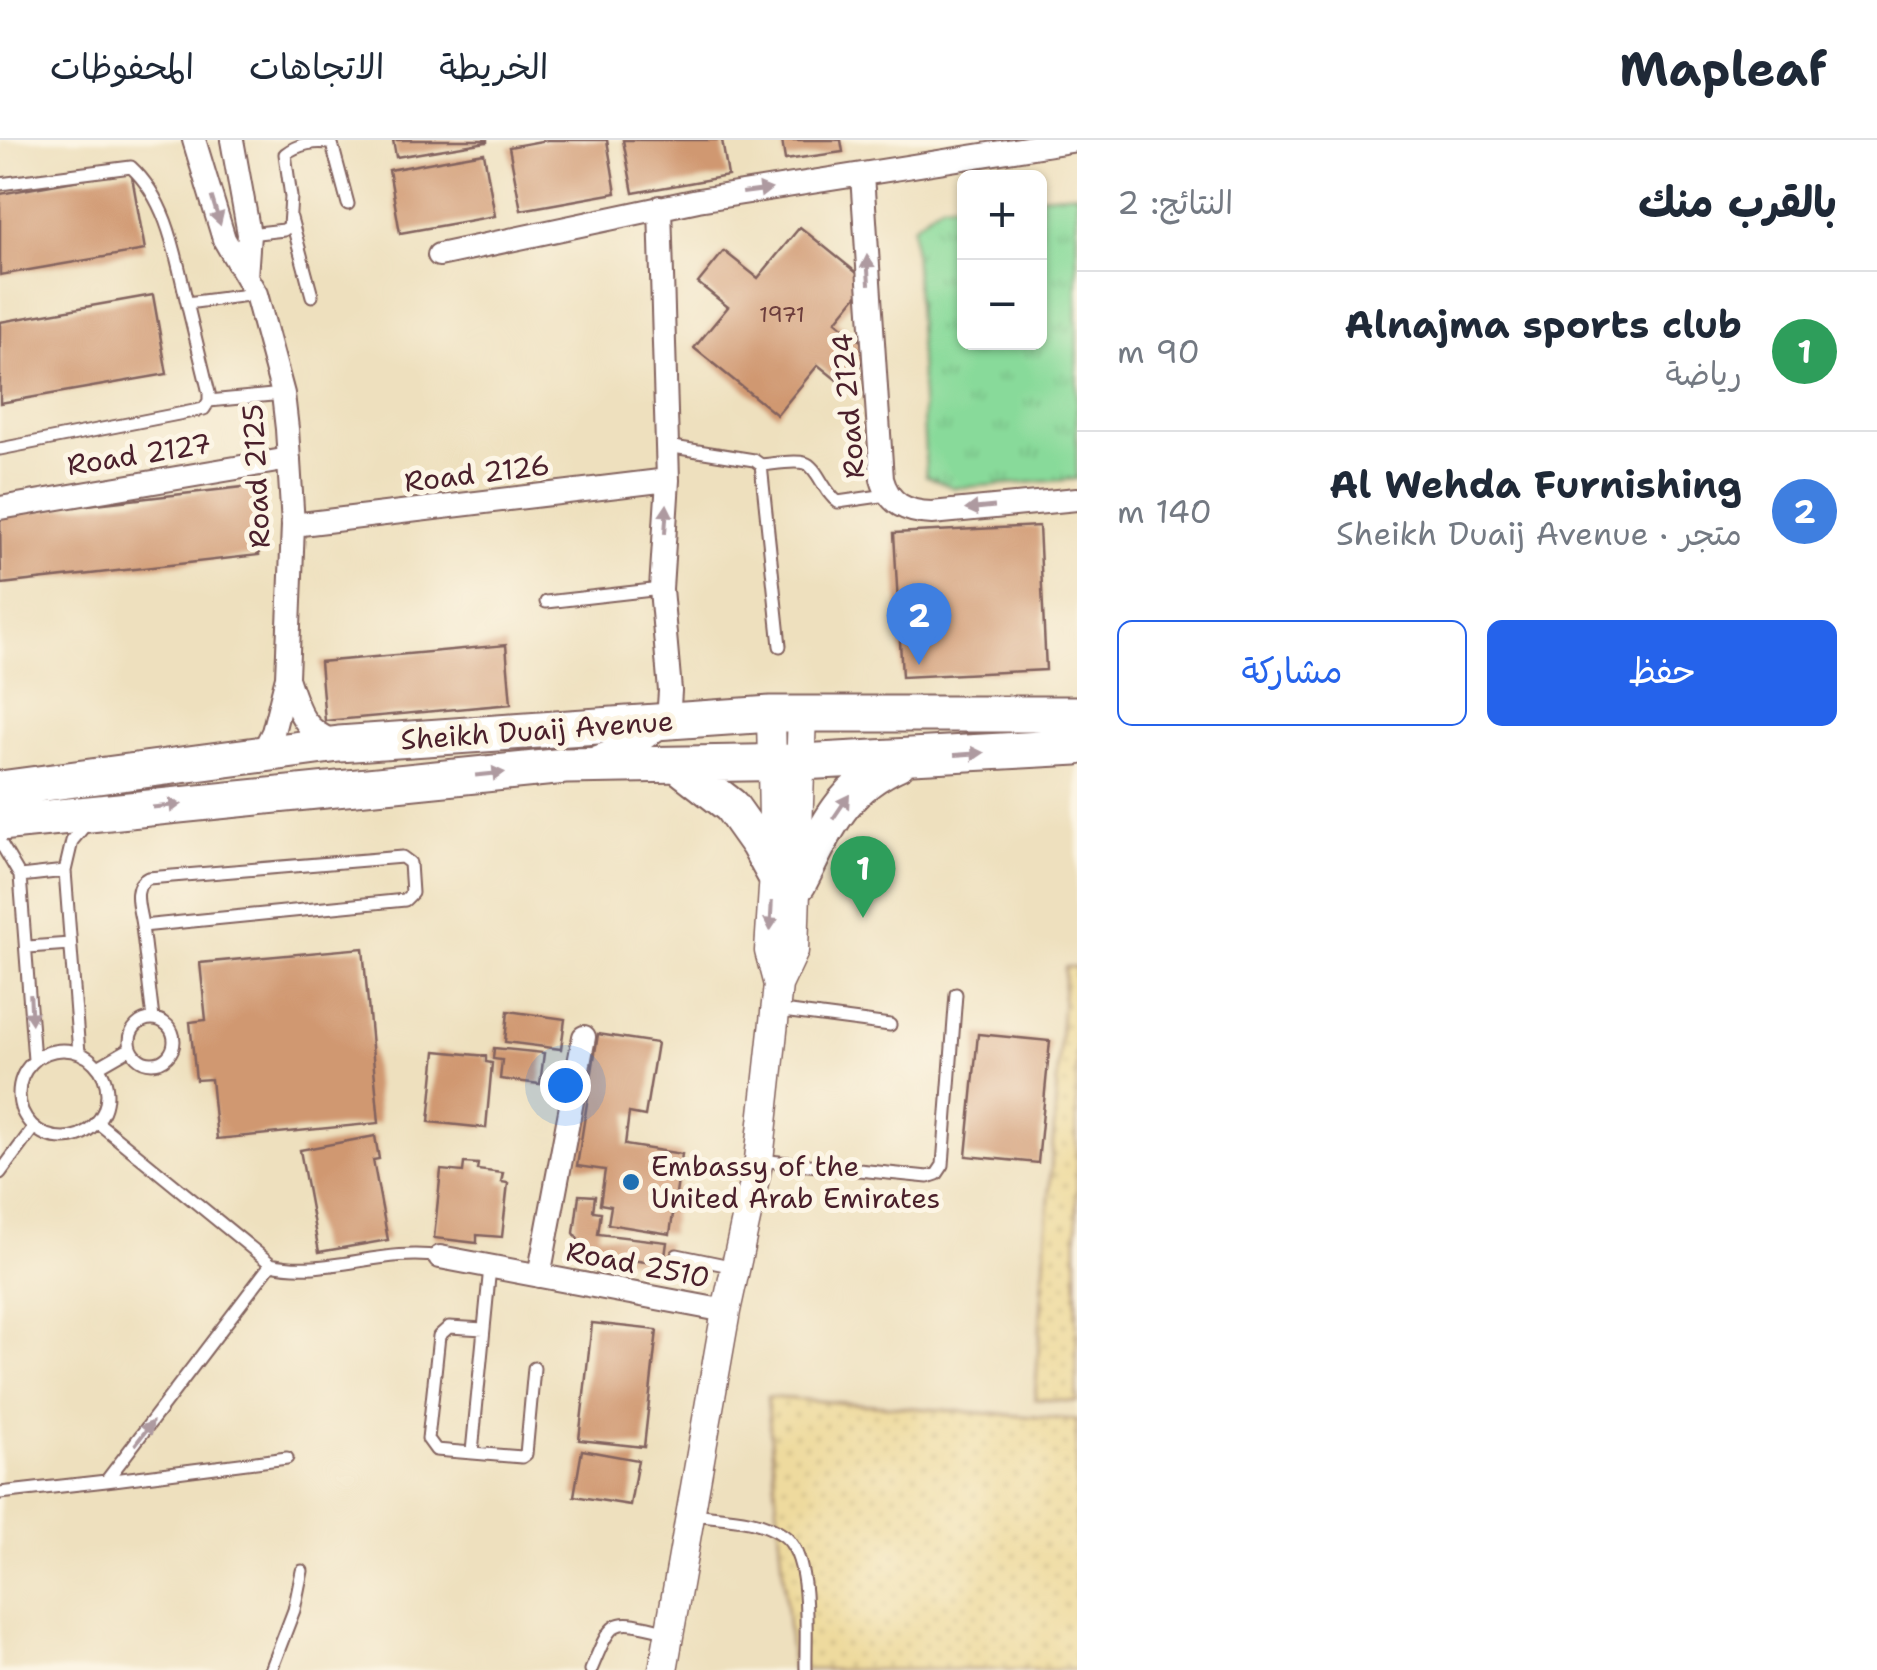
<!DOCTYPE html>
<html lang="ar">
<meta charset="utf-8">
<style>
:root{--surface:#fff;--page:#f2f2f3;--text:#1f2937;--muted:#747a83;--line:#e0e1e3;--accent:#2563eb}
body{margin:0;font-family:"Shantell Sans","Playpen Sans Arabic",sans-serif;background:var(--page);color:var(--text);direction:rtl}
.controls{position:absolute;right:30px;top:30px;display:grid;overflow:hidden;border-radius:15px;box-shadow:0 2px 8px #0004}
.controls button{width:90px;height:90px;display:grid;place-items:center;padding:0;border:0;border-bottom:2px solid var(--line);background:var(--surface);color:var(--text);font:50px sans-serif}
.you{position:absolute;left:565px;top:945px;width:35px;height:35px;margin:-25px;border:8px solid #fff;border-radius:50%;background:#1a73e8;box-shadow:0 0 0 15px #1a73e833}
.badge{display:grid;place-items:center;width:65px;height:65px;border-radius:50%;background:var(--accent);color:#fff;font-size:32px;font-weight:700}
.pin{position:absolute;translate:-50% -82px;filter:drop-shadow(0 2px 5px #0008)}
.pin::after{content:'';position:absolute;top:52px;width:35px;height:30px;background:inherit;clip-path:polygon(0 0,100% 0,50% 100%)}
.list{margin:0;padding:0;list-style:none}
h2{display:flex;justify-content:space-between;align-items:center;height:130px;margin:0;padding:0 40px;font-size:42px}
h2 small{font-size:32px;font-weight:400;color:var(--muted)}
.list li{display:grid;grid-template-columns:65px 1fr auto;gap:30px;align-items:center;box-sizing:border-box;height:160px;padding:0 40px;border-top:2px solid var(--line)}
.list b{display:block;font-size:38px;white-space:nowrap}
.list p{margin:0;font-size:32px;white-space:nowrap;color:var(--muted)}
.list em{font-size:32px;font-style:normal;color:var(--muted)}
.actions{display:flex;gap:20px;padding:30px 40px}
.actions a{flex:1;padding:22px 0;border:2px solid var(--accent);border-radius:15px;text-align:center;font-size:35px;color:var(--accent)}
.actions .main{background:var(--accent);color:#fff}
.map{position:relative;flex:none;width:1077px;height:1530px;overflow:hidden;direction:ltr}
header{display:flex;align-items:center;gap:60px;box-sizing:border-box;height:140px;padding:0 50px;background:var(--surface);border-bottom:2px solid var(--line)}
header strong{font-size:48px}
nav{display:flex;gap:55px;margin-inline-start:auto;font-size:35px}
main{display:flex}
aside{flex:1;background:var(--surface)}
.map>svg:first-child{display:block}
.grass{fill:url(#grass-tufts);stroke:#697c62;stroke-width:2.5}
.sand{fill:url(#sand-dots);stroke:#9c7c64;stroke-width:2.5}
.building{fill:#d09871}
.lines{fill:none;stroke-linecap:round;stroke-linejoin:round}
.service-casing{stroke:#83635e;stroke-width:15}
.minor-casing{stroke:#83635e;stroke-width:26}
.tertiary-casing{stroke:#83635e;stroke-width:31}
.primary-casing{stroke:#83635e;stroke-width:39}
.service{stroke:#fff;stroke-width:11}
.minor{stroke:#fff;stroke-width:22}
.tertiary{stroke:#fff;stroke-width:28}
.primary{stroke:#fff;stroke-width:35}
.oneway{fill:#ae9aa0}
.poi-dot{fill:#1f6fb2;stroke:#fcf5e5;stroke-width:4}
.labels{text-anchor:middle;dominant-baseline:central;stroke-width:10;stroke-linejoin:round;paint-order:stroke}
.number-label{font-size:22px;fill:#6c3d3c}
.street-label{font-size:28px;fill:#4a1f2b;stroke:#fcf5e5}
.poi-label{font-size:28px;fill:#4a1f2b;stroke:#fcf5e5;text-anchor:start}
</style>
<header>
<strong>Mapleaf</strong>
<nav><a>الخريطة</a><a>الاتجاهات</a><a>المحفوظات</a></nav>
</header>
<main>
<aside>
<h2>بالقرب منك<small>النتائج: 2</small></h2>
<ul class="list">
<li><span class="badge" style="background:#2e9e5b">1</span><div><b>Alnajma sports club</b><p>رياضة</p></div><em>90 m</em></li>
<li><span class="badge" style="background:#3f7fe0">2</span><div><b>Al Wehda Furnishing</b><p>متجر · Sheikh Duaij Avenue</p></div><em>140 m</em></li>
</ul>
<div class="actions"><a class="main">حفظ</a><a>مشاركة</a></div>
</aside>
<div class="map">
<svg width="1077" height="1530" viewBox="0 0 1077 1530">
<defs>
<pattern id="grass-tufts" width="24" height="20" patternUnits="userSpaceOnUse" patternTransform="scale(2.5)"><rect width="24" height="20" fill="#88da9a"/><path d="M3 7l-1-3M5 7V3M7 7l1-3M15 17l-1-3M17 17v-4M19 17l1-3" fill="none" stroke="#77bb85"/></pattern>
<pattern id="sand-dots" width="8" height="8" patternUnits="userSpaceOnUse" patternTransform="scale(2.5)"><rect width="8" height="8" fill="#eeda9e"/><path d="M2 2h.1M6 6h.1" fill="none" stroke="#cebb88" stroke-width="1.8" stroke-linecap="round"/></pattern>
</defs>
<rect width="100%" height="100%" fill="#fcf5e5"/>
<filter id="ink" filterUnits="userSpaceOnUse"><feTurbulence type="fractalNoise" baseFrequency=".01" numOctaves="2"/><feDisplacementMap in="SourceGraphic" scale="20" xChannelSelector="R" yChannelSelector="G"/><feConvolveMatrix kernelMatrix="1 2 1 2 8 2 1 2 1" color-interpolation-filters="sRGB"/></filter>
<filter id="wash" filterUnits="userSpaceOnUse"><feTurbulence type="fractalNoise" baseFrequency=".0048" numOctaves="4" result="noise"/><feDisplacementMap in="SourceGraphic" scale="40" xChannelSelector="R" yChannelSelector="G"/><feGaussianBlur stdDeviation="2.25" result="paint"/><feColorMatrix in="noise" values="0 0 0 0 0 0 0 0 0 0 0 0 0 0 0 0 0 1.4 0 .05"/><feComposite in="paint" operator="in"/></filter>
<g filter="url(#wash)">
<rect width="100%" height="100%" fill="#eee0be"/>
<path class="grass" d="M1077 53V339L954 348 926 336 913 86 941 64 964 62V202H1040V56Z"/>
<path class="sand" d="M1065 827H1077V1262L1035 1259Z
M767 1257 1077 1280V1530H792Z"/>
<g id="blocks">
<path class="building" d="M393 0H487V2L396 17Z
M547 0H607L616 53 521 70 509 7Z
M623 0H722L728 36 633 53Z
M782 0H841L843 12 785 20Z
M484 13 495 76 400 93 389 30Z
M131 31 145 110 0 135V54Z
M800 87 868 142 836 181 872 210 843 245 818 225 777 275 694 208 728 167 698 143 724 111 758 138Z
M153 155 167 234 0 263V182Z
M252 346 259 415 1 444 0 375Z
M1039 386 1046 530 902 537 894 393Z
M506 505 511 564 325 581 320 522Z
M363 808 379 983 217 999 211 939 196 940 190 882 206 880 200 823Z
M508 871 565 879 561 909 505 902Z
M598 894 657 903 645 976 629 973 625 1005 682 1014 670 1094 608 1084 611 1066 600 1064 605 1030 577 1026Z
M978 894 1050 901 1038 1023 966 1016Z
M494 908 544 913 540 944 500 939 502 920 493 919Z
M436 911 486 916V922L492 923 486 988 429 982Z
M375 996 379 1019 373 1020 388 1100 319 1112 300 1010Z
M464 1023 478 1024 477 1030 503 1033 501 1042 508 1043 502 1097 477 1095V1103L434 1098 441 1030 463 1032Z
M579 1055 595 1056 593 1071 601 1072 598 1094 667 1102 664 1124 587 1115 574 1093Z
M592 1183 657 1190 644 1307 579 1300Z
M582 1310 638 1320 630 1365 574 1356Z"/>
</g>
</g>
<g filter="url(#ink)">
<use href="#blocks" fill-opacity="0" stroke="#83635e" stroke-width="2.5"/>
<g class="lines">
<defs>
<path id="service" d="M0 44 131 27C168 61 176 117 187 163
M291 78 312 156
M249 94 284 90 289 86 291 57 285 14C298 4 316 0 332 4L348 64
M209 261 283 254
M667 306 754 320 761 325 780 506
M0 309 204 269 209 261V253L187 163 256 154
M761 325C774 324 793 320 805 323 817 326 824 353 838 362L887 355
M546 462 661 449
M0 702 20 736 34 920
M20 736 65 731
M142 786C140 769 130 747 148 738L402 717 410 723 412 753 405 760 142 786 153 879
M28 807 70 804
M775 870 890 885
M130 901a22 22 0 1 1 44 0a22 22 0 1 1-44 0Z
M19 954a44 44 0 1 1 88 0a44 44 0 1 1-88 0Z
M79 913 65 731 72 701 87 683
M98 927 131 908
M97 982 271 1124C326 1137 384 1107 440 1117
M759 1020 928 1037 937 1034 943 1025 956 854
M0 1033 34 987
M677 1115 735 1127
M484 1189 449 1187 439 1196 428 1299 436 1310 522 1317 526 1314 534 1228
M472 1312 490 1127
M106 1341 287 1318
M0 1353 106 1341 271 1124
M692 1374C721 1378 758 1377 783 1395 813 1416 805 1496 806 1530
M271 1530 294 1470 302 1431
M591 1530C614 1474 612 1479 670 1492"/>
<path id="minor" d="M194 0 224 99 256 154 283 254 287 289 293 385 287 537 273 592 266 606 253 615
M232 0 249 94 246 137
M862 35 882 339C889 364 906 372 932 373L1077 359
M439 115 698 60 1077 0
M0 368 289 319
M293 385 668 340
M288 541C298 571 304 591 335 602
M597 617 639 602 668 581 670 551 661 449 668 340 660 67
M440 1117 726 1171
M539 1136 584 897"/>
<path id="tertiary" d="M771 574 774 733 769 811 778 845
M663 1530 726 1171 759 1020 778 845 794 811 802 573"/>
<path id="primary" d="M681 627 731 666 758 704 774 733
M0 649 339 604 771 574H1077
M0 683 565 626 801 622 1077 607
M798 744C827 689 839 649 899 622"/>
</defs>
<use href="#service" class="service-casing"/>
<use href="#minor" class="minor-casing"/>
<use href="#tertiary" class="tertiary-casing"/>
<use href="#primary" class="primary-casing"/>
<use href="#service" class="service"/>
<use href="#minor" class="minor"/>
<use href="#tertiary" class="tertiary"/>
<use href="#primary" class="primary"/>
</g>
<defs><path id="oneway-solid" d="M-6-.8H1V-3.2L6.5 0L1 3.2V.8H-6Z" transform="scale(2.5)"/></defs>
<g class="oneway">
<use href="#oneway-solid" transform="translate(757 51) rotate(-8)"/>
<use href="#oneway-solid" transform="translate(216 71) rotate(73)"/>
<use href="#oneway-solid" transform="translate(868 130) rotate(-94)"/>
<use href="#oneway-solid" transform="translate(980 368) rotate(174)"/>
<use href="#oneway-solid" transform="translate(666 379) rotate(-86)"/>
<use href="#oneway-solid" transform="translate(969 614) rotate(-4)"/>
<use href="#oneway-solid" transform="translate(490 634) rotate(-6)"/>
<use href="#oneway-solid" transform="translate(167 666) rotate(-6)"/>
<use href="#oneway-solid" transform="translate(841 667) rotate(-56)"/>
<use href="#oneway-solid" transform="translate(771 776) rotate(93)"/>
<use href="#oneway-solid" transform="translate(31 869) rotate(87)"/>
<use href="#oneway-solid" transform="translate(144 1293) rotate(-53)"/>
</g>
</g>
<circle class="poi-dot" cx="631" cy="1042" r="10"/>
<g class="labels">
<g class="number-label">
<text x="782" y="174">1971</text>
</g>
<g class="street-label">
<text transform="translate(848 266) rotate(-95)">Road 2124</text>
<text transform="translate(139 314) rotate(-9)">Road 2127</text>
<text transform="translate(477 333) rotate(-7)">Road 2126</text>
<text transform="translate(256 336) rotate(-93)">Road 2125</text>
<text transform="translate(537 590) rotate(-4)">Sheikh Duaij Avenue</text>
<text transform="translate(638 1124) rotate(11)">Road 2510</text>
</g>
<g class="poi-label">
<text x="651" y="1026">Embassy of the<tspan x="651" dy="32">United Arab Emirates</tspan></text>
</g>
</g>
</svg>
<div class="controls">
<button>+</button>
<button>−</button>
</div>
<div class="you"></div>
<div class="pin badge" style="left:863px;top:778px;background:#2e9e5b">1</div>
<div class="pin badge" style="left:919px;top:525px;background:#3f7fe0">2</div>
</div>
</main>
